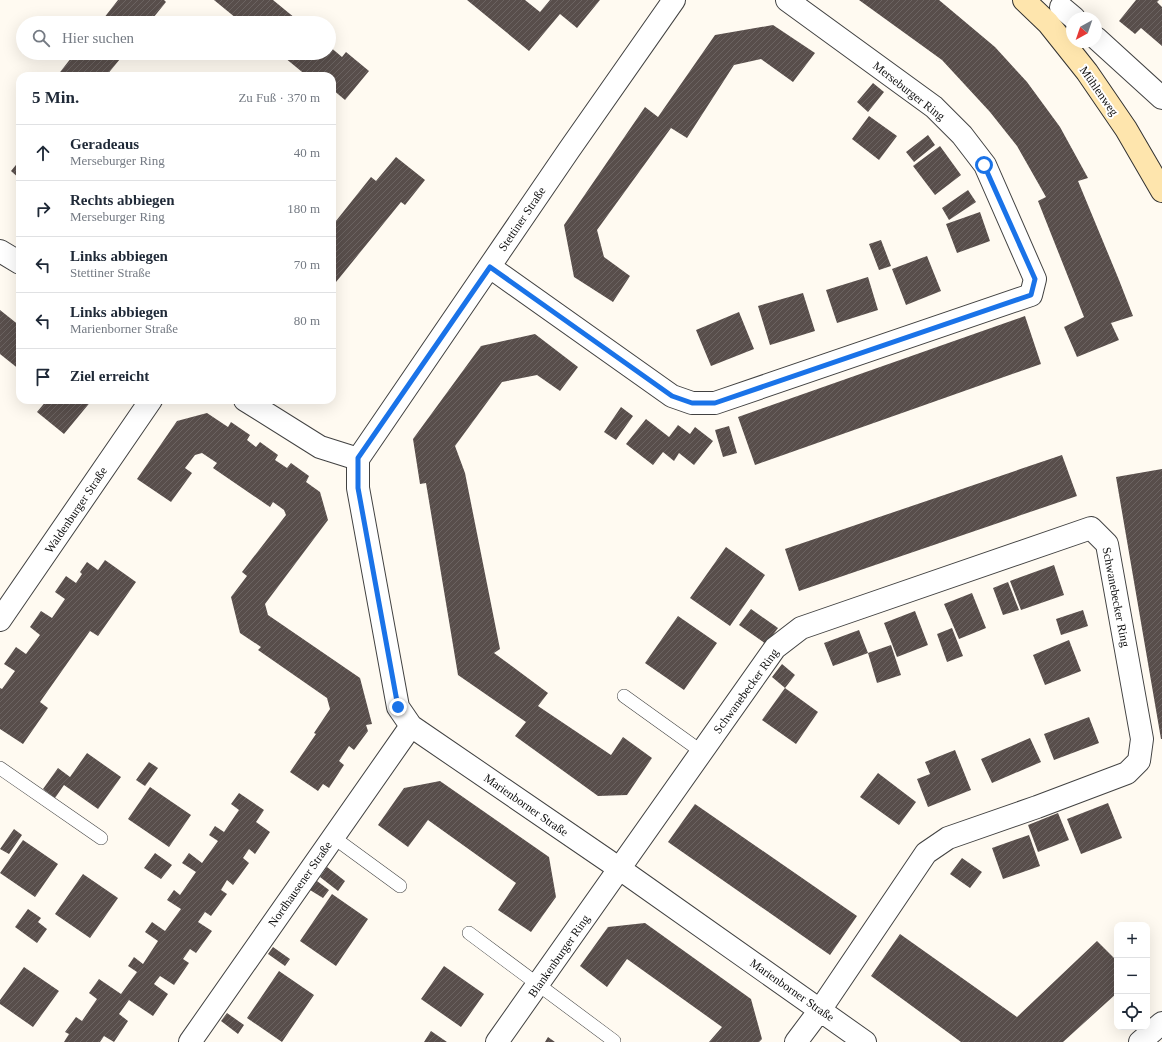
<!DOCTYPE html>
<html lang="de">
<meta charset="utf-8">
<style>
:root{--surface:#fff;--page:#f2f2f3;--text:#1f2937;--muted:#747a83;--line:#e0e1e3}
body{margin:0;font-family:Georgia,serif;background:var(--page);color:var(--text)}
.controls{position:absolute;right:12px;bottom:12px;display:grid;overflow:hidden;border-radius:8px;box-shadow:0 4px 16px #0002}
.controls button{width:36px;height:36px;display:grid;place-items:center;padding:0;border:0;border-bottom:1px solid var(--line);background:var(--surface);color:var(--text);font:20px sans-serif}
.compass{position:absolute;left:1066px;top:12px;width:36px;height:36px;border-radius:50%;background:var(--surface);box-shadow:0 4px 16px #0002;rotate:220deg}
.stop{position:absolute;width:12px;height:12px;margin:-9px;border:3px solid #1a73e8;border-radius:50%;background:#fff}
.stop.end{background:#1a73e8;border-color:#fff;box-shadow:0 1px 4px #0008}
.list{margin:0;padding:0;list-style:none}
h2{display:flex;justify-content:space-between;align-items:center;height:52px;margin:0;padding:0 16px;font-size:17px}
h2 small{font-size:13px;font-weight:400;color:var(--muted)}
.list li{display:grid;grid-template-columns:26px 1fr auto;gap:12px;align-items:center;box-sizing:border-box;height:56px;padding:0 16px;border-top:1px solid var(--line)}
.list b{display:block;font-size:15px;white-space:nowrap}
.list p{margin:0;font-size:13px;white-space:nowrap;color:var(--muted)}
.list em{font-size:13px;font-style:normal;color:var(--muted)}
.icon{flex:none;width:22px;height:22px;fill:none;stroke:currentColor;stroke-width:2;stroke-linecap:round;stroke-linejoin:round}
.map{position:relative;flex:none;width:1162px;height:1042px;overflow:hidden}
.search{position:absolute;background:var(--surface);box-shadow:0 4px 16px #0002;left:16px;top:16px;width:320px;height:44px;display:flex;align-items:center;gap:10px;box-sizing:border-box;padding:0 14px;border-radius:22px;color:var(--muted);font-size:15px}
.panel{position:absolute;background:var(--surface);box-shadow:0 4px 16px #0002;left:16px;top:72px;width:320px;height:332px;border-radius:12px}
.map>svg:first-child{display:block}
.building{fill:url(#building-hatch)}
.lines{fill:none;stroke-linecap:round;stroke-linejoin:round}
.lane-casing{stroke:#424242;stroke-width:14}
.street-casing{stroke:#424242;stroke-width:24}
.secondary-casing{stroke:#313131;stroke-width:24}
.lane{stroke:#fff;stroke-width:13}
.street{stroke:#fff;stroke-width:22}
.secondary{stroke:#fee5ad;stroke-width:22}
.route{stroke:#1a73e8;stroke-width:5}
.labels{text-anchor:middle;dominant-baseline:central;stroke-width:4;stroke-linejoin:round;paint-order:stroke}
.street-label{font-size:12px;fill:#0f0f0f;stroke:#fff}
</style>
<div class="map">
<svg width="1162" height="1042" viewBox="0 0 1162 1042">
<defs>
<pattern id="building-hatch" width="6" height="6" patternUnits="userSpaceOnUse"><rect width="6" height="6" fill="#584e4b"/><path d="M-1 1l2-2M0 6l6-6M5 7l2-2" fill="none" stroke="#6b6361"/></pattern>
</defs>
<rect width="100%" height="100%" fill="#fffaf1"/>
<path class="building" d="M118 0H164L166 2 149 23H100Z
M214 0H273L301 23H242Z
M467 0H525L540 12 550 0H600L577 28 560 14 529 51Z
M859 0H939L995 47 1027 82 1060 127 1088 178 1078 181 1119 280 1133 316 1111 323 1119 340 1077 357 1064 327 1084 317 1038 201 1046 197 1017 146 990 112 942 60Z
M1136 0H1159L1157 2 1162 7V46L1141 28 1135 34 1119 21Z
M773 25 815 53 793 82 761 59 734 65 687 138 671 128 597 230 604 257 630 276 613 302 574 277 564 225 645 107 658 117 715 35Z
M329 46 342 57 346 52 369 71 345 100 332 89V76H307L279 53H329Z
M75 53H125L106 76H57Z
M873 83 884 92 868 112 857 102Z
M869 116 897 136 879 160 852 139Z
M928 135 935 145 914 162 906 152Z
M940 146 961 175 935 195 913 166Z
M396 157 425 180 405 205 401 202 332 287V226L371 177 376 181Z
M20 160V179L11 171Z
M968 190 976 202 949 220 942 208Z
M980 212 990 241 957 253 946 224Z
M881 240 891 266 879 270 869 244Z
M927 256 941 291 906 305 892 269Z
M868 277 878 310 837 323 826 290Z
M803 293 815 331 770 345 758 306Z
M0 310 20 326V370L0 354Z
M739 312 754 349 711 366 696 330Z
M1025 316 1041 364 755 465 738 417Z
M535 334 578 367 560 391 537 375 502 382 455 446 465 473 500 649 494 653 548 693 538 706 611 755 623 737 652 758 627 795 598 796 515 736 526 722 458 675 426 483 420 484 413 439 481 346Z
M47 400H92L64 434 37 412Z
M621 407 633 416 616 440 604 432Z
M207 413 228 427 231 422 250 435 247 440 256 447 260 442 278 455 275 460 287 468 291 463 309 476 306 482 320 492 328 520 265 604 268 615 360 678 372 724 366 725 368 731 354 750 349 746 339 761 344 765 329 788 323 784 318 791 290 772 316 734 314 733 330 709 327 698 258 650 261 647 240 633 231 597 247 576 242 572 286 515 284 510 273 502 270 507 213 468 217 463 202 453 195 455 185 468 192 473 171 502 137 479 177 421Z
M646 419 669 437 678 425 690 434 695 427 713 441 694 465 679 453 674 461 663 452 653 465 626 444Z
M729 426 737 453 723 457 715 430Z
M1062 455 1077 496 799 591 785 549Z
M1162 469V739H1161L1116 477Z
M726 547 765 575 730 626 690 598Z
M105 560 136 582 98 636 90 631 40 702 48 708 23 744 0 729V688L2 689 15 671 4 664 16 647 26 654 40 635 30 627 41 611 52 618 65 599 55 592 66 576 76 583 82 574 80 572 87 562 98 570Z
M1054 565 1064 595 1021 610 1010 581Z
M1008 582 1019 610 1003 615 993 588Z
M972 593 986 628 959 639 944 604Z
M751 609 778 628 766 644 739 625Z
M1083 610 1088 626 1061 635 1056 619Z
M915 611 928 645 897 657 884 623Z
M678 616 717 643 684 690 645 663Z
M952 628 963 656 947 662 937 634Z
M859 630 868 653 833 666 824 643Z
M1069 640 1081 671 1045 685 1033 655Z
M891 645 901 675 877 683 868 653Z
M782 664 795 675 785 688 772 677Z
M785 688 818 712 796 744 762 720Z
M1089 717 1099 743 1054 760 1044 734Z
M1030 738 1041 762 992 783 981 759Z
M955 750 971 790 928 807 917 779 930 774 925 762Z
M87 753 121 777 98 809 64 785 55 798 43 789 58 768 70 777Z
M149 762 158 768 145 786 136 780Z
M878 773 916 802 899 825 860 797Z
M440 781 549 857 556 897 531 932 498 910 516 883 428 820 408 847 378 825 404 788Z
M150 787 191 815 169 847 128 819Z
M239 793 264 810 256 822 270 832 255 854 249 849 243 858 249 863 233 885 227 880 221 890 227 894 211 916 205 912 198 922 212 931 196 953 190 949 183 959 189 963 174 985 160 976 154 984 168 994 153 1016 129 1000 119 1014 128 1021 114 1042 104 1036 100 1042H64L69 1034 65 1032 76 1017 82 1021 97 999 89 993 99 979 121 994 137 972 128 966 134 957 143 964 158 941 145 932 152 922 165 931 181 909 167 900 174 890 180 895 196 872 182 863 189 853 202 863 218 841 209 835 215 826 224 832 239 810 231 804Z
M1108 803 1122 838 1081 854 1067 819Z
M695 804 857 916 830 955 668 842Z
M1058 813 1069 840 1038 852 1028 825Z
M14 829 22 835 9 854 0 849Z
M1029 835 1040 866 1003 879 992 848Z
M23 840 58 864 35 897 0 873Z
M155 853 172 865 161 879 144 868Z
M962 858 982 872 970 888 950 874Z
M327 867 345 881 338 891 320 877Z
M83 874 118 898 90 938 55 914Z
M317 881 329 890 323 898 310 890Z
M332 894 368 919 336 966 300 941Z
M28 909 41 918 38 922 47 929 37 943 15 927Z
M645 923 751 999 762 1039 759 1042H709L722 1027 627 959 607 987 580 966 608 927Z
M900 934 1017 1017 1097 941 1117 961V993L1063 1042H961L871 976Z
M273 947 290 959 285 966 268 954Z
M444 966 484 994 461 1027 421 999Z
M24 967 59 991 33 1027 0 1004V1000Z
M279 971 314 995 282 1042 247 1018Z
M227 1013 244 1025 238 1034 221 1021Z
M431 1031 447 1042H424Z
M548 1037 555 1042H545Z"/>
<g class="lines">
<defs>
<path id="lane" d="M624 696 702 752
M0 768 101 838
M333 837 400 886
M469 933 614 1041"/>
<path id="street" d="M1061 7 1074 18
M1096 38 1162 98
M0 251 20 263
M490 267 672 396 692 403H715L1031 295 1035 279 985 165 962 135 934 107 787 0
M245 400 320 447 358 459
M358 459V488L398 707 411 726 620 869 865 1042
M358 459 569 150 674 0
M0 620 151 400
M190 1042 411 726
M497 1042 775 648 801 628 1091 528 1107 544 1142 739 1139 761 1127 773 1037 807 948 838 926 853 820 1010 796 1042
M1140 1042 1162 1023"/>
<path id="secondary" d="M1024 0 1048 23 1087 72 1126 129 1162 191"/>
</defs>
<use href="#lane" class="lane-casing"/>
<use href="#street" class="street-casing"/>
<use href="#secondary" class="secondary-casing"/>
<use href="#lane" class="lane"/>
<use href="#street" class="street"/>
<use href="#secondary" class="secondary"/>
</g>
<g class="lines">
<path class="route" d="M398 707 358 488V458L490 267 672 396 692 403H715L1031 295 1035 279 984 165"/>
</g>
<g class="labels">
<g class="street-label">
<text transform="translate(909 91) rotate(38)">Merseburger Ring</text>
<text transform="translate(1099 91) rotate(55)">Mühlenweg</text>
<text transform="translate(522 219) rotate(-56)">Stettiner Straße</text>
<text transform="translate(76 510) rotate(-56)">Waldenburger Straße</text>
<text transform="translate(1116 597) rotate(79)">Schwanebecker Ring</text>
<text transform="translate(746 691) rotate(-54)">Schwanebecker Ring</text>
<text transform="translate(526 805) rotate(35)">Marienborner Straße</text>
<text transform="translate(300 884) rotate(-55)">Nordhausener Straße</text>
<text transform="translate(559 956) rotate(-55)">Blankenburger Ring</text>
<text transform="translate(792 990) rotate(35)">Marienborner Straße</text>
</g>
</g>
</svg>
<div class="controls">
<button>+</button>
<button>−</button>
<button><svg class="icon" aria-label="locate" viewBox="0 0 24 24"><circle cx="12" cy="12" r="6"/><path d="M12 2v4M12 18v4M2 12h4M18 12h4"/></svg></button>
</div>
<svg class="compass" viewBox="-18 -18 36 36"><path d="M0-13l5 13h-10z" fill="#e53935"/><path d="M0 13l5-13h-10z" fill="#747a83"/></svg>
<div class="stop" style="left:984px;top:165px"></div>
<div class="stop end" style="left:398px;top:707px"></div>
<div class="search"><svg class="icon" aria-label="search" viewBox="0 0 24 24"><circle cx="10" cy="10" r="6"/><path d="M15 15l6 6"/></svg>Hier suchen</div>
<section class="panel">
<h2>5 Min.<small>Zu Fuß · 370 m</small></h2>
<ul class="list">
<li><svg class="icon" aria-label="ahead" viewBox="0 0 24 24"><path d="M12 20V5M6 11l6-6 6 6"/></svg><div><b>Geradeaus</b><p>Merseburger Ring</p></div><em>40 m</em></li>
<li><svg class="icon" aria-label="right" viewBox="0 0 24 24"><path d="M7 20v-9h11M14 6l5 5-5 5"/></svg><div><b>Rechts abbiegen</b><p>Merseburger Ring</p></div><em>180 m</em></li>
<li><svg class="icon" aria-label="left" viewBox="0 0 24 24"><path d="M17 20v-9H6M10 6l-5 5 5 5"/></svg><div><b>Links abbiegen</b><p>Stettiner Straße</p></div><em>70 m</em></li>
<li><svg class="icon" aria-label="left" viewBox="0 0 24 24"><path d="M17 20v-9H6M10 6l-5 5 5 5"/></svg><div><b>Links abbiegen</b><p>Marienborner Straße</p></div><em>80 m</em></li>
<li><svg class="icon" aria-label="arrive" viewBox="0 0 24 24"><path d="M6 21V4h12l-3 4 3 4H6"/></svg><div><b>Ziel erreicht</b></div></li>
</ul>
</section>
</div>
